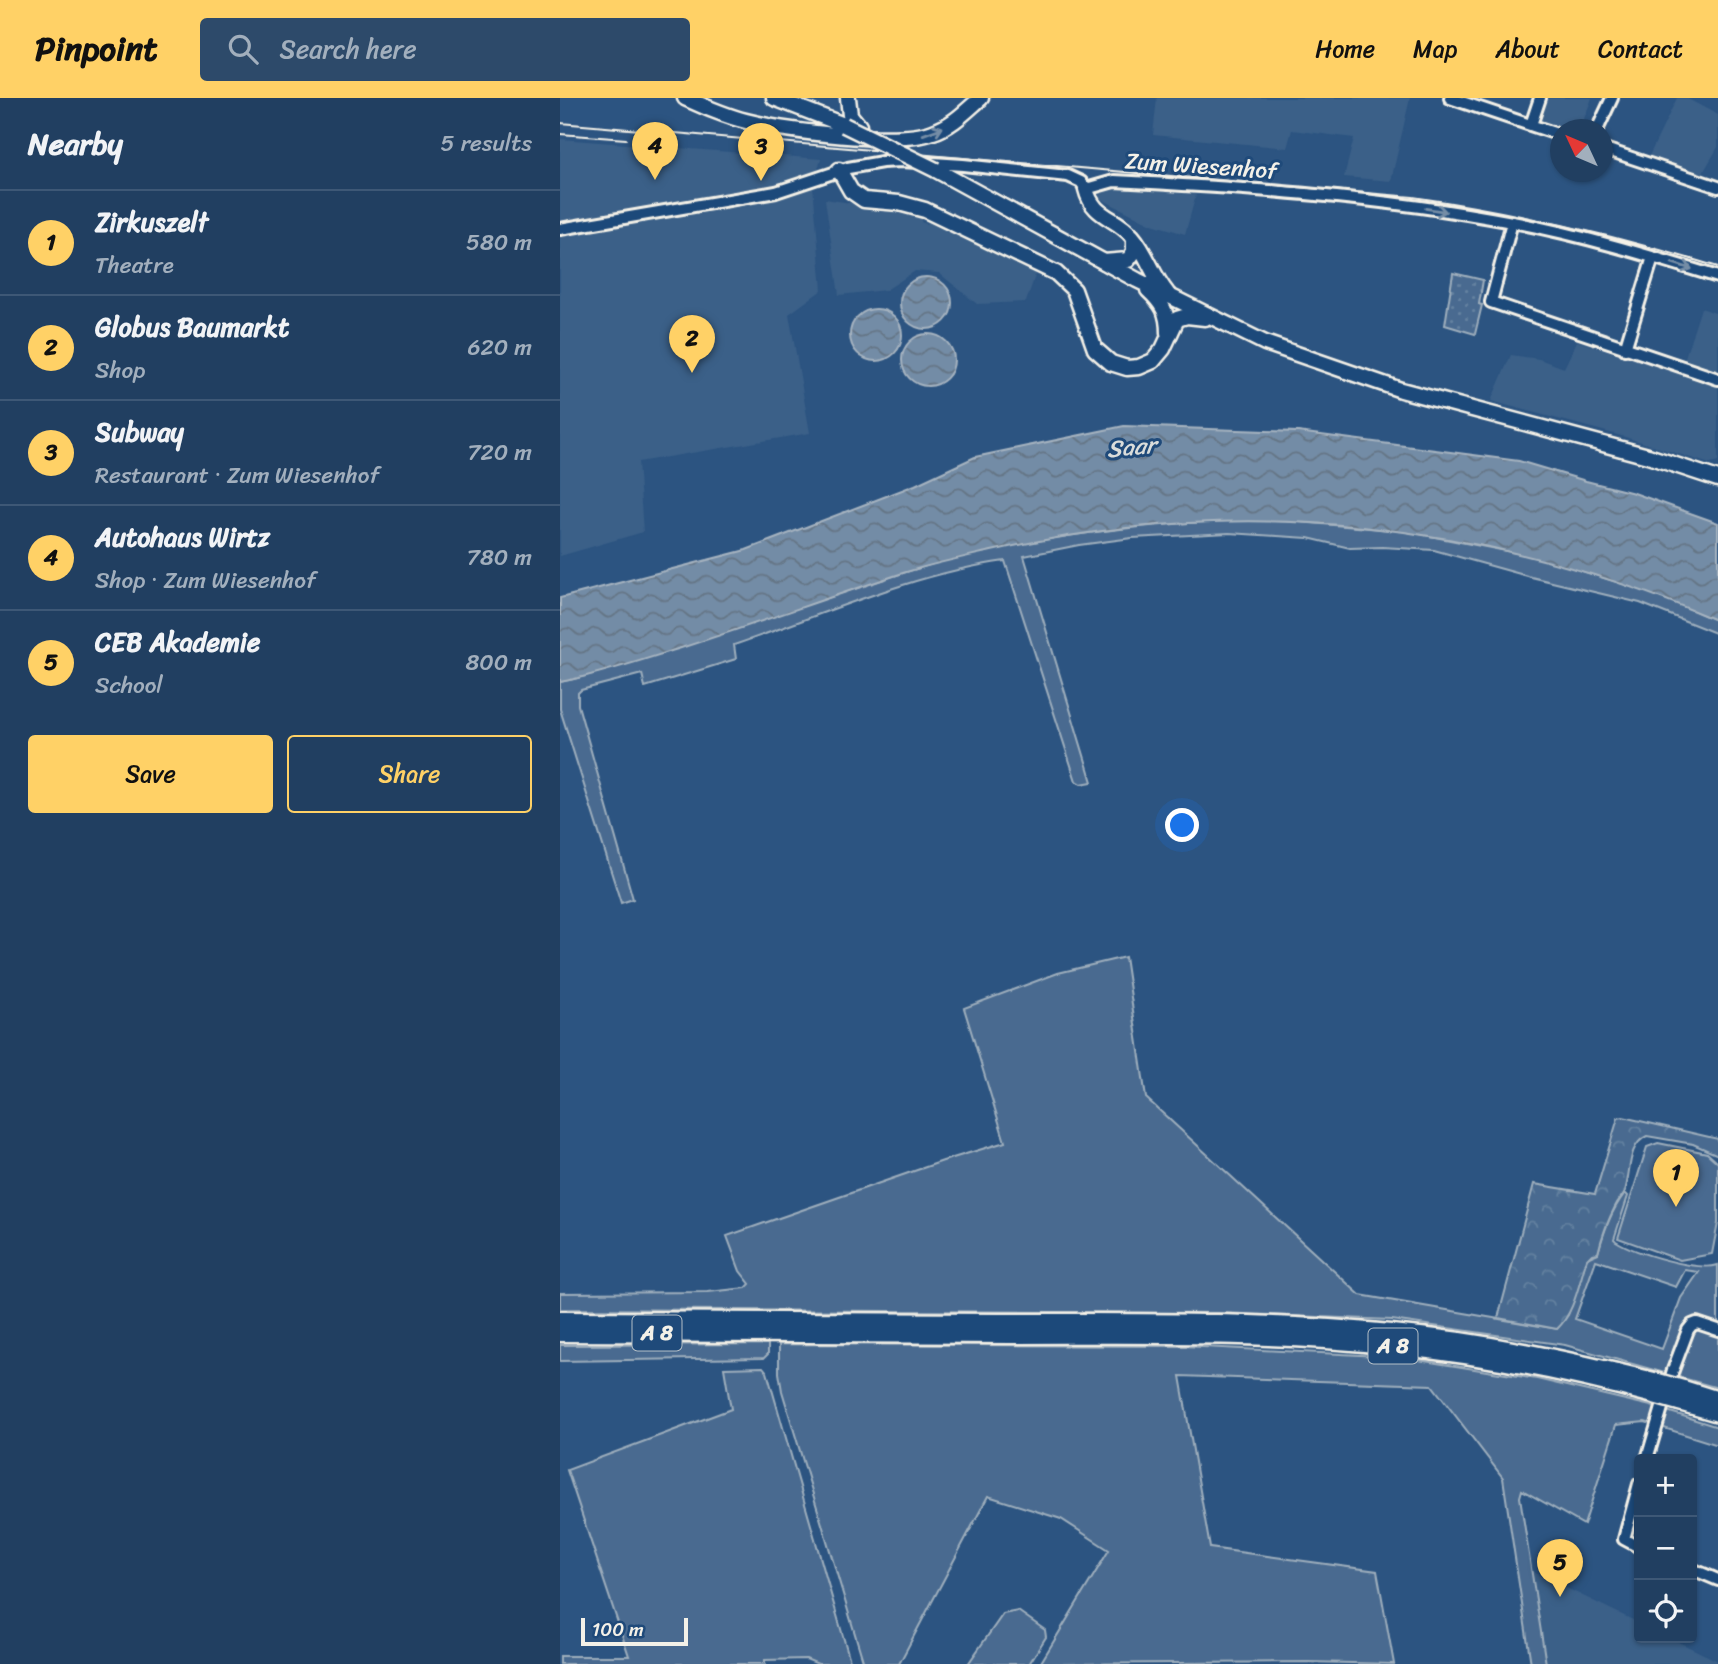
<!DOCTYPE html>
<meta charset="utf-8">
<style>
:root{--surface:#213f61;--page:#2d4a6a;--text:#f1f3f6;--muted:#a2afbd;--line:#3e5876;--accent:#ffd166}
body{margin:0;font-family:Sriracha,sans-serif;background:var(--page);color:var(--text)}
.controls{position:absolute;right:21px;bottom:21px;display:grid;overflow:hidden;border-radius:7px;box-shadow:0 2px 5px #0004}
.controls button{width:63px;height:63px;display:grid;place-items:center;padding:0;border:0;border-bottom:2px solid var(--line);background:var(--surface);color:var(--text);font:35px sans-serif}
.compass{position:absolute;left:990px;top:21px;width:63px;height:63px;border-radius:50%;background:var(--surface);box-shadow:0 2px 5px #0004;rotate:314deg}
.scale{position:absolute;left:21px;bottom:18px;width:107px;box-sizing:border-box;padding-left:7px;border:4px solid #f4f1e8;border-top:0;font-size:19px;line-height:24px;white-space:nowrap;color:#f4f1e8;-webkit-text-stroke:5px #1f4a7a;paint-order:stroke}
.you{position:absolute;left:623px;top:728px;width:24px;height:24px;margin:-18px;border:5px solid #fff;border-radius:50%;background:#1a73e8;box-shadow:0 0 0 10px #1a73e833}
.badge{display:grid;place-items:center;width:46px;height:46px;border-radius:50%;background:var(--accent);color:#111;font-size:23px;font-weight:700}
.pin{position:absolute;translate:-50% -58px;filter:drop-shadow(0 2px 4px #0008)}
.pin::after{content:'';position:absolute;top:37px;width:24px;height:21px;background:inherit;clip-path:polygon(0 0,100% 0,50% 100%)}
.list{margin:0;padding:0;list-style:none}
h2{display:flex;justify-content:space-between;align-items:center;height:91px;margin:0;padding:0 28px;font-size:30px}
h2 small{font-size:23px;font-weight:400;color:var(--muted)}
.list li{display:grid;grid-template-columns:46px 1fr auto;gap:21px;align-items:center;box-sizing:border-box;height:105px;padding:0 28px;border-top:2px solid var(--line)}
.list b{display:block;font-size:26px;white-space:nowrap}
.list p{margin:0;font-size:23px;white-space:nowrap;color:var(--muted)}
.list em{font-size:23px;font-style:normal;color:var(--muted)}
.actions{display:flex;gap:14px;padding:21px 28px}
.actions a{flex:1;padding:16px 0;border:2px solid var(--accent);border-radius:7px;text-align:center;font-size:24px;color:var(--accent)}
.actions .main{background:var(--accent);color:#111}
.icon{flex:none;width:38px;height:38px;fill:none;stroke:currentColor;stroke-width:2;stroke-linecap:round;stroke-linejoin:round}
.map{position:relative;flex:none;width:1158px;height:1566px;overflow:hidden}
header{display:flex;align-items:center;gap:42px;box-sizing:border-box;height:98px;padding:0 35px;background:var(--accent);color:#111}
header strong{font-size:33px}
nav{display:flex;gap:38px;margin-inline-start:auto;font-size:24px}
.search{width:490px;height:63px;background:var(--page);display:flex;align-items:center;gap:18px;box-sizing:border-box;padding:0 24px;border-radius:7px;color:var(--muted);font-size:26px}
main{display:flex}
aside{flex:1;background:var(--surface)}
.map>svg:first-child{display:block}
.built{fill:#3b6088}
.grass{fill:#496b90;stroke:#9eaebc;stroke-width:2;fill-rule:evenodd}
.forest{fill:url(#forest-crowns);stroke:#9eaebc;stroke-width:2}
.park{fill:url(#park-dots);stroke:#9eaebc;stroke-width:2}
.water{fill:url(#water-waves);stroke:#a7b4c0;stroke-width:2}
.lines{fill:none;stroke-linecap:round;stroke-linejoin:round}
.minor-casing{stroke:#f4f1e8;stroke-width:16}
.major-casing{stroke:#f4f1e8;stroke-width:19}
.highway-casing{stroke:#f4f1e8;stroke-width:21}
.minor{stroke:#1f4a7a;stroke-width:10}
.major{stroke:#1f4a7a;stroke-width:14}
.highway{stroke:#1f4a7a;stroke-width:16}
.rail{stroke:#f4f1e8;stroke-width:2}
.major-bridge-casing{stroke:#f4f1e8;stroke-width:19;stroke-linecap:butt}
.highway-bridge-casing{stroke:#f4f1e8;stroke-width:21;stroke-linecap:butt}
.major-bridge{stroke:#1f4a7a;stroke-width:14}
.highway-bridge{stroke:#1f4a7a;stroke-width:16}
.oneway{stroke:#748da6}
.labels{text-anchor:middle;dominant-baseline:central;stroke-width:6;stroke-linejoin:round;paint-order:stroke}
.shield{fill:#1f4a7a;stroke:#b4bfc7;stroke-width:2}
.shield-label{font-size:21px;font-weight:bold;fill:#f4f1e8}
.street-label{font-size:23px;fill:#f4f1e8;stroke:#1f4a7a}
.water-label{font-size:24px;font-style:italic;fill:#dadddb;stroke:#1f4a7a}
</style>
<header>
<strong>Pinpoint</strong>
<div class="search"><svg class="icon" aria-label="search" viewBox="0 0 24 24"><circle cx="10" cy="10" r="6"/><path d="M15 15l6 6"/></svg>Search here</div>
<nav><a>Home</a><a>Map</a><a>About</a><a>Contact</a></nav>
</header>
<main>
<aside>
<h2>Nearby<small>5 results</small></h2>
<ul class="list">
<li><span class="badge">1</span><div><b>Zirkuszelt</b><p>Theatre</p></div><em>580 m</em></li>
<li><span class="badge">2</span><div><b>Globus Baumarkt</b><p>Shop</p></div><em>620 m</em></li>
<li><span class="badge">3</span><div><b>Subway</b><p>Restaurant · Zum Wiesenhof</p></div><em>720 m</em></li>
<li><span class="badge">4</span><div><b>Autohaus Wirtz</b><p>Shop · Zum Wiesenhof</p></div><em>780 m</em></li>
<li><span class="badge">5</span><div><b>CEB Akademie</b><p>School</p></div><em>800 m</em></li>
</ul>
<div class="actions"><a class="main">Save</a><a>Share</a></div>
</aside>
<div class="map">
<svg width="1158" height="1566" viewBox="0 0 1158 1566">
<defs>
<pattern id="forest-crowns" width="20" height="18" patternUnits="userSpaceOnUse" patternTransform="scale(1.75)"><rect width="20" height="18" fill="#496b90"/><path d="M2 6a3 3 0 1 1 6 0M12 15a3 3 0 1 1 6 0" fill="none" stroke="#6481a0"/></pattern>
<pattern id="park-dots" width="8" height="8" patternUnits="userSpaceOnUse" patternTransform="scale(1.75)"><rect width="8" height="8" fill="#496b90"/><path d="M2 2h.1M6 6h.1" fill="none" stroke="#6481a0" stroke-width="1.8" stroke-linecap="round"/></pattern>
<pattern id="water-waves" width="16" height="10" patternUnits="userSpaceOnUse" patternTransform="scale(1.75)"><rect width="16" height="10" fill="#738ca6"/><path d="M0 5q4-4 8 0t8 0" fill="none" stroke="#647484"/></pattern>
</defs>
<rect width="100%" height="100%" fill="#2c5481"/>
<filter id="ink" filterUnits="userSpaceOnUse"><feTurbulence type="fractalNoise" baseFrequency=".0143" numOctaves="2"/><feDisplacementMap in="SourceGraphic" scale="14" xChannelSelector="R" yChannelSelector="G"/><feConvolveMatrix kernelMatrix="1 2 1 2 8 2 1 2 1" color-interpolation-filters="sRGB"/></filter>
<g filter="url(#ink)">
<path class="built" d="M597 0H850L831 83 784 79 794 40 732 32 727 50 593 37Z
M984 0H1032L1020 31H1005L983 24 978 18Z
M1117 0H1126L1158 17V49L1141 78 1089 58Z
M0 41 261 61 253 88 262 192 229 216 250 335 78 364 83 434 0 458Z
M550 90 584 91 636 97 625 136 592 126 537 99Z
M265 101 297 106 298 109 336 111 362 118 361 124 367 126 370 121 477 172 466 204 417 206 379 175 355 173 326 192 279 197Z
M1141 210 1158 216V364L1150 366 1062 338 931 303 951 257 979 261 1004 270 1017 243 1120 275Z
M971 1473 1079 1525V1540H1110L1158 1563V1566H986Z"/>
<path class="grass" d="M688 422 738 424 844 433 982 460 1100 498 1158 523V536L1080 505 971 479 874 452 822 449 790 450 748 440 669 435 572 440 519 447 464 458 532 684 521 686 516 683 445 463C352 476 262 517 174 547L176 561 85 589 82 576 21 592 18 595V607L73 801 61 805 0 611V584C33 578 65 565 97 556 180 531 261 501 343 475 454 440 572 426 688 422Z
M565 859 586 1000 800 1197 997 1231 1008 1217 1027 1160 1038 1155C1044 1133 1051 1113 1065 1095L1068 1098 1054 1141 1056 1143C1075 1155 1138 1174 1158 1167V1290L1005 1247 832 1222 661 1215 0 1211V1195L148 1194 186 1190 190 1186 180 1173 167 1138 383 1063 445 1044 404 910 498 875ZM1036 1162 1116 1189 1125 1172 1139 1174 1121 1200 1102 1251 1015 1221Z
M1098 1045 1147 1055 1158 1065V1125L1152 1156 1120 1162 1058 1140 1087 1049Z
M208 1246V1256L204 1260 0 1263V1247Z
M219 1246 624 1248 839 1259 977 1281 1091 1308 1158 1329V1347L1085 1324 1056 1327 1024 1427 962 1392 960 1399 986 1566H971L943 1380 872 1287 620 1278 650 1450 817 1473 834 1566 749 1564 480 1566 549 1452 501 1421 428 1398 339 1566H304L222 1293 219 1275Z
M203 1269 207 1274 291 1566H258L246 1561 205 1562V1566H0V1558H69L7 1372 171 1311 164 1270Z
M458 1513 485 1532 486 1539 469 1566H408L443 1516Z"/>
<path class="forest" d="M1063 1019 1158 1041V1057L1133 1046 1087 1038C1067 1047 1071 1075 1065 1093 1063 1098 1058 1102 1056 1107 1048 1122 1042 1138 1038 1155L1032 1156 1027 1161C1019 1184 1015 1214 997 1231L938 1220 974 1086 1035 1096 1058 1020Z"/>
<path class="park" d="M893 175 923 182 919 206 922 207 915 236 885 227Z"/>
<path class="water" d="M340 205a26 26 0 1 1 52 0a26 26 0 1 1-52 0Z
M290 237a26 26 0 1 1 52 0a26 26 0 1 1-52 0Z
M342 262a26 26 0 1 1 52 0a26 26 0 1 1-52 0Z
M564 328 738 334 959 363 1026 383 1074 395 1158 425V523C926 423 683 396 436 452 405 459 374 465 343 475 269 499 196 526 121 550 82 562 41 576 0 584V500L186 452 355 387 415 359Z"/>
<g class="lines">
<defs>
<path id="minor" d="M890 0 1000 37
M971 27 980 0
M1037 32 1052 0
M1042 50 1158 89
M952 124 931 204 1158 281
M0 131 216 94 288 70 322 64 342 63 403 67 508 78 521 84 526 91 554 83C687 90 821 99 952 124 1022 137 1090 158 1158 179
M1065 251 1093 159
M1087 1361 1113 1272 1128 1232 1132 1227 1137 1225 1158 1232
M1079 1386 1064 1441 1079 1449
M1132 1471 1158 1482"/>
<path id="major" d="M125 0C145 9 165 18 186 23 225 33 337 48 373 34 392 28 406 13 421 0
M214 0 284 27
M288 0 290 17 299 28
M279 72 291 93 304 102 339 105 365 112 496 175 514 192 535 251 551 265 567 270 579 269 593 263 603 251 617 221 627 218 645 220
M376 72 577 182 705 245 841 292 1088 358 1158 381
M526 91C533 120 555 118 572 138 587 155 592 177 607 195
M544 164 568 162 574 154V141
M588 192C603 206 608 215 608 235"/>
<path id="highway" d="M0 1222C146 1223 292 1223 438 1224 569 1224 700 1222 831 1235 922 1243 1010 1262 1098 1284
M0 1235C151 1235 302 1236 453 1237 580 1237 708 1234 834 1248 922 1257 1008 1274 1094 1297
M1123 1291 1158 1302
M1119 1304 1158 1315"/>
</defs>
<use href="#minor" class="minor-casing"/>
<use href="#major" class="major-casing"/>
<use href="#highway" class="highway-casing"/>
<use href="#minor" class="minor"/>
<use href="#major" class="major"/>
<use href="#highway" class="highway"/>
<path class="rail" d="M0 25 853 99C957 114 1058 138 1158 169
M0 36 66 41"/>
<defs>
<path id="major-bridge" d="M284 27 376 72"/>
<path id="highway-bridge" d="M1098 1284 1123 1291
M1094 1297 1119 1304"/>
</defs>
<use href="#major-bridge" class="major-bridge-casing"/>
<use href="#highway-bridge" class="highway-bridge-casing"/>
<use href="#major-bridge" class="major-bridge"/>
<use href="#highway-bridge" class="highway-bridge"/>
</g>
<defs><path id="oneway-shaft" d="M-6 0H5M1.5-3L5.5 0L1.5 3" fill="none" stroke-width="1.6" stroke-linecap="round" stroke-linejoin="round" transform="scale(1.75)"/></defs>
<g class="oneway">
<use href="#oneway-shaft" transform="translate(373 33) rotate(-20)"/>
<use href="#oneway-shaft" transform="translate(876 112) rotate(9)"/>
<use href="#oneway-shaft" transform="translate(1122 168) rotate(17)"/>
</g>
</g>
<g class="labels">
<g class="shield">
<rect x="72.5" y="1217.5" width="49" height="35" rx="5"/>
<rect x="808.5" y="1230.5" width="49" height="35" rx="5"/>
</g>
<g class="shield-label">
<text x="97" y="1235">A 8</text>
<text x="833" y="1248">A 8</text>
</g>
<g class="street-label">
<text transform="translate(641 68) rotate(4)">Zum Wiesenhof</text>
</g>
<g class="water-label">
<text transform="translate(571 349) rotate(-6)">Saar</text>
</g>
</g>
</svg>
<div class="controls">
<button>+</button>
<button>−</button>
<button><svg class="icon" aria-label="locate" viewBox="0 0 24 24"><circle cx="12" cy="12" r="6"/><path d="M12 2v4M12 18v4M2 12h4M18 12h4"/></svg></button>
</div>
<svg class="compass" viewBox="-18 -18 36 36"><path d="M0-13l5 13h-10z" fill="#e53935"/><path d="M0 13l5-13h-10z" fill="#a2afbd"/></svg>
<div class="scale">100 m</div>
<div class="you"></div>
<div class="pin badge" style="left:1116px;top:1109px">1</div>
<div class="pin badge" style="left:132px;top:275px">2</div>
<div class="pin badge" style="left:201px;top:83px">3</div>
<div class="pin badge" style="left:95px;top:82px">4</div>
<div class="pin badge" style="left:1000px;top:1499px">5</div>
</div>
</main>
